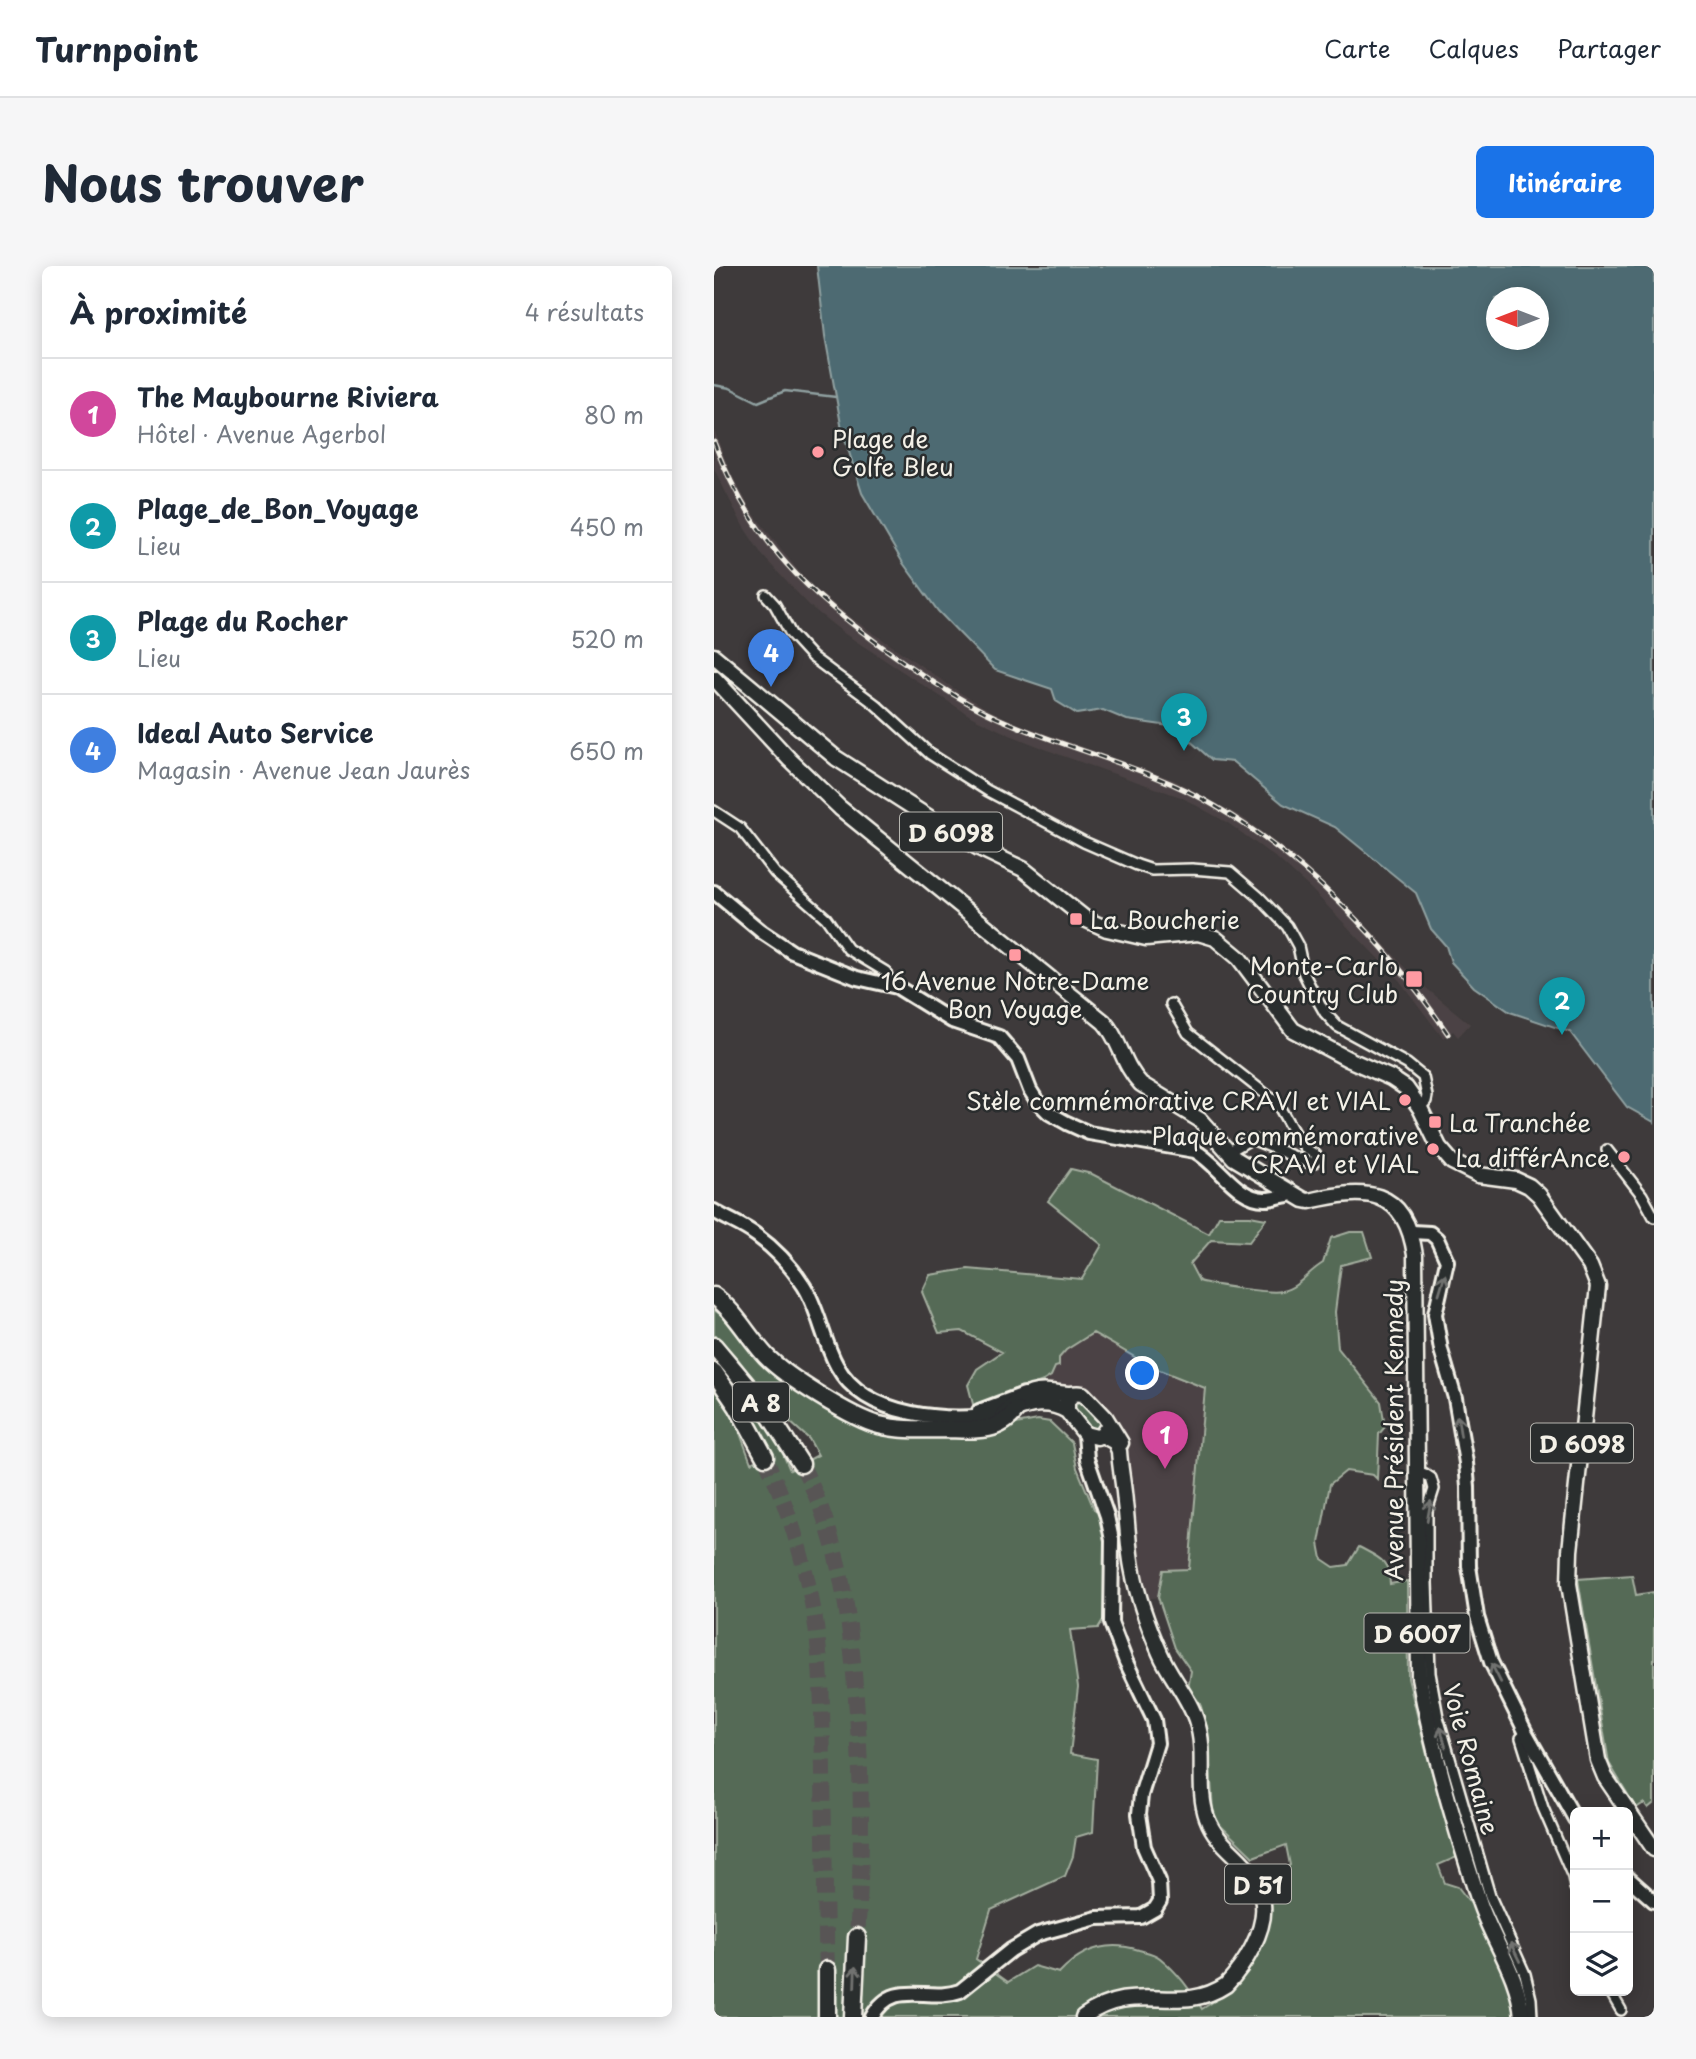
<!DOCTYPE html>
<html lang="fr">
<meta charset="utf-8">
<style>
:root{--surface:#fff;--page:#f6f6f7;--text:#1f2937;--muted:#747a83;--line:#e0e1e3;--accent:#1a73e8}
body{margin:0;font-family:"Playpen Sans",sans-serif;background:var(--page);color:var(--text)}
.controls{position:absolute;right:21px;bottom:21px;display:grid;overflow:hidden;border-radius:10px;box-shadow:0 4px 18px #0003}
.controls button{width:63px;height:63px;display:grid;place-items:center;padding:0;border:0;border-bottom:2px solid var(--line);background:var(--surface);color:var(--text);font:35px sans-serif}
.compass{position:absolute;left:772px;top:21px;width:63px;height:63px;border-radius:50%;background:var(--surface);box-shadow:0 4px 18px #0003;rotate:270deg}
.you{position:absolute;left:429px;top:1108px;width:24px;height:24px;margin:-18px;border:5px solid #fff;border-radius:50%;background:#1a73e8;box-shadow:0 0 0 10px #1a73e833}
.badge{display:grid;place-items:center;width:46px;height:46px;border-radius:50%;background:var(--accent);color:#fff;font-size:23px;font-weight:700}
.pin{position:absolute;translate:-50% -58px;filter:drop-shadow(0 2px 4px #0008)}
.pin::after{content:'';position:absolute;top:37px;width:24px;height:21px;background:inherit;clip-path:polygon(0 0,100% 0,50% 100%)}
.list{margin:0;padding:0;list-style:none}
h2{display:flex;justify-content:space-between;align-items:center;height:91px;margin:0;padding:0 28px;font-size:30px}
h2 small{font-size:23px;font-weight:400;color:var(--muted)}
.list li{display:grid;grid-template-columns:46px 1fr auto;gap:21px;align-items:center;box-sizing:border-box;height:112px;padding:0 28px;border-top:2px solid var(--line)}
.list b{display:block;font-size:26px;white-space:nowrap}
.list p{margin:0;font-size:23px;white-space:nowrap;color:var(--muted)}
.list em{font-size:23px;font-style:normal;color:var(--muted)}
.icon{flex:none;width:38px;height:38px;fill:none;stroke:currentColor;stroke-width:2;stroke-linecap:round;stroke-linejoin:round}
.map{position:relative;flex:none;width:940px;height:1751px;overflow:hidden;border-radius:10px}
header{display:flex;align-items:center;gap:42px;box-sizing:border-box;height:98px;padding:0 35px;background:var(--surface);border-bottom:2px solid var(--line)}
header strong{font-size:33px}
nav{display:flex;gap:38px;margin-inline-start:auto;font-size:24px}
.intro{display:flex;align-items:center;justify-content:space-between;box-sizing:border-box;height:168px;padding:0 42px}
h1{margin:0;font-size:49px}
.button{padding:18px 32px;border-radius:10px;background:var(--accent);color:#fff;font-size:24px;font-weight:700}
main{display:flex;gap:42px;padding:0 42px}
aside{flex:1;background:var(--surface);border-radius:10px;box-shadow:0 4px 18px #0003}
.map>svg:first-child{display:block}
.built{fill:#4c4344}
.green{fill:#546a56;stroke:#a4ae9f;stroke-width:2}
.water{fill:#4e6b72;stroke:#90a1a1;stroke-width:2;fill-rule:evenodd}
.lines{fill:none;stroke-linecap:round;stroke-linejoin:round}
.stream{stroke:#90a1a1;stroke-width:2.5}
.highway-tunnel{stroke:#595555;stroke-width:16;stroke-dasharray:16 8;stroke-linecap:butt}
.street-casing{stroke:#f4f1e8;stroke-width:14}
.secondary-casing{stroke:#f4f1e8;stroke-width:18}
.primary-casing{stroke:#f4f1e8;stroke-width:19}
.highway-casing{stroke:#f4f1e8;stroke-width:21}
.street{stroke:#2a2d2e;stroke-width:9}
.secondary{stroke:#2a2d2e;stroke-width:12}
.primary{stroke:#2a2d2e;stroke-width:14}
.highway{stroke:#2a2d2e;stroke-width:16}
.rail-casing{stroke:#f4f1e8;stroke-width:5}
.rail{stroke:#2a2d2e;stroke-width:2.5;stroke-dasharray:8;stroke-linecap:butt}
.oneway{stroke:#71726f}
.poi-dot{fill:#ff9aa2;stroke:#2a2d2e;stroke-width:2.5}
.labels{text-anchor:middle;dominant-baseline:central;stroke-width:5;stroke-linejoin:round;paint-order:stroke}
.shield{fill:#2a2d2e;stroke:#b7b6b0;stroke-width:2}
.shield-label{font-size:23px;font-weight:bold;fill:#f4f1e8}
.poi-label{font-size:24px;fill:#f4f1e8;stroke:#2a2d2e;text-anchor:end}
.street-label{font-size:24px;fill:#f4f1e8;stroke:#2a2d2e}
</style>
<header>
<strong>Turnpoint</strong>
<nav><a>Carte</a><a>Calques</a><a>Partager</a></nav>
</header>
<div class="intro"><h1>Nous trouver</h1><a class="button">Itinéraire</a></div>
<main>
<aside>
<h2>À proximité<small>4 résultats</small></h2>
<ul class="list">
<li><span class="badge" style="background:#d1479c">1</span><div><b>The Maybourne Riviera</b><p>Hôtel · Avenue Agerbol</p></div><em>80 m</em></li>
<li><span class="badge" style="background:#0f9aa8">2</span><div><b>Plage_de_Bon_Voyage</b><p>Lieu</p></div><em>450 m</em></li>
<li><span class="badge" style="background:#0f9aa8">3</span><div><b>Plage du Rocher</b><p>Lieu</p></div><em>520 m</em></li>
<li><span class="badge" style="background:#3f7fe0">4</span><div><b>Ideal Auto Service</b><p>Magasin · Avenue Jean Jaurès</p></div><em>650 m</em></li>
</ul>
</aside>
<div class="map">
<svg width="940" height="1751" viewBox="0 0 940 1751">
<rect width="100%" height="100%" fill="#3e3a3b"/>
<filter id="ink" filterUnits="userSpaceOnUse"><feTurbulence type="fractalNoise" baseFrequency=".0143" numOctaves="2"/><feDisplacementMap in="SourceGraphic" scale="14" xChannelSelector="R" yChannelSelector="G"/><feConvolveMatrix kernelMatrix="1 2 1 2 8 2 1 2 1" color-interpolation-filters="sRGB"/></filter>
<g filter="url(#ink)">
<path class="built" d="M0 164 16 206 37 244 81 301 101 323 136 351 245 426 275 444 302 457 460 514 529 552 586 595 649 656 706 717 756 758 744 771 739 765 729 772 685 714 597 623 565 594 514 557 467 531 349 490 296 469 258 451 131 368 97 341 71 314 49 290 29 260 0 203Z
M379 1067 438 1101 491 1122 474 1303 444 1321V1331L434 1333 422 1296 412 1180 398 1148 375 1122 329 1115 337 1110 345 1092 352 1084Z"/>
<path class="green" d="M357 903 378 908 495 968 505 950H536L552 953 535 976 497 974 476 998 485 1015C498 1019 556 1028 568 1025 584 1022 595 1005 609 997L617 972 636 966H650L658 991 627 999 621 1046 624 1082 667 1136 671 1161 665 1168 663 1213 659 1209 632 1205 616 1218 605 1277 608 1293 620 1301 634 1299 645 1281C665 1292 675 1293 676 1318L693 1315 694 1412 713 1489 743 1591 724 1599 731 1617 744 1621 760 1642 794 1716 801 1751H0V1117L23 1159 37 1197 58 1187 36 1149 0 1096V1089L29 1122 60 1167 76 1204 104 1189 95 1173 75 1155 72 1157 24 1093 0 1068V1044L10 1051 44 1092 68 1114 153 1161 296 1159 324 1154 336 1156 358 1177 363 1202 380 1243 387 1247 402 1333 384 1362 356 1364 364 1421 356 1488 383 1493 379 1566 362 1571 359 1590 351 1610 277 1644 262 1693 294 1716 320 1700 345 1707C367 1683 394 1674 425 1684 432 1686 440 1687 446 1692 462 1705 478 1725 488 1743 508 1731 532 1711 540 1688 547 1669 548 1640 551 1618L576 1599 572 1579 539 1591 506 1559 499 1546 494 1466 486 1437 474 1423 477 1405 461 1382 444 1331 449 1304 475 1303 491 1122 438 1101 379 1067 352 1084 345 1092V1100L341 1101 337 1110 329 1115 260 1142 254 1119 263 1103 288 1086 248 1065 225 1067 208 1026 216 1009 254 1003 368 1013 388 979 334 935Z
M363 1134H366L386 1155 385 1163 378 1165 360 1146 358 1139Z
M918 1309 922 1329 940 1326V1537L934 1542 930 1537 922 1542 895 1497 864 1313Z"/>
<path class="water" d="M103 0H940V856L913 841 856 766 796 746 760 721 737 696 732 680 717 663 702 627 621 561 569 538 519 496 498 494 474 473 476 457 459 454 455 460 413 454 389 444 363 448 342 435 338 423 281 404 224 345 189 297 148 227 128 164 111 70ZM782 32H824V74H782Z"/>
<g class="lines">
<path class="stream" d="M0 119 16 122 44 136 71 125 122 131"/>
<path class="highway-tunnel" d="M51 1191C71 1235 86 1279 96 1327 109 1386 108 1446 109 1507 110 1573 111 1638 113 1704
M87 1198C124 1268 135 1342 141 1420 148 1503 149 1587 143 1671"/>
<defs>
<path id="street" d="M52 329 61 339 77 368 98 391 161 438 216 488 274 525 370 576 423 599 438 604 478 603 516 606 545 631 573 660 584 680 590 708 598 724 611 747 623 760 693 798 709 811 713 830 712 835 706 842
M0 545 26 562 61 607 112 652 134 683 172 706 175 718
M457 738 474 767 563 837 580 867 592 883 602 889 603 894 599 897 593 896 540 874H535L514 886
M893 884 928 929 940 951
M702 1205 711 1208 717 1212 720 1223 713 1245V1317L716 1407 724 1451 776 1630 811 1708 817 1733 818 1751
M812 1467 807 1472 829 1542 859 1611 861 1622
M896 1725 907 1744"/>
<path id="secondary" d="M0 626 48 666 78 686 143 712 183 721 238 755 285 771 304 793 316 824 323 835 335 847 353 857 375 867 481 885C505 898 523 934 552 933 559 933 567 930 574 929L576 927
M0 945C14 954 29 959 42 969 60 982 78 1001 90 1020 105 1044 109 1075 123 1100 152 1153 236 1156 289 1148
M698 966 716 967 723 973 733 995 721 1048 727 1084 741 1132 752 1197 754 1221 755 1300 763 1351 777 1396 812 1467 861 1553
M265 1145 310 1128
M914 1612 940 1635
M158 1751C180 1711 213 1737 246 1725L297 1684 324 1668 383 1652 427 1651 441 1643 446 1635 445 1615 430 1581 425 1548 427 1529 443 1477 440 1454 412 1396 397 1357 398 1274 393 1250 373 1193 371 1168"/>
<path id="primary" d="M0 390 122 492 236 565 265 582 309 603 373 654 393 663 432 672 484 667 501 672 525 692 579 764 634 793 677 812 692 822 706 842 725 881 738 896 764 909 802 914 815 920 825 929 876 1000 884 1020 856 1285 855 1318 884 1494 891 1511 940 1583
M0 412 76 494 126 542 390 756C407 775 408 798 427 818L486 854 520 892 590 934 595 935C651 922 691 920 701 989L705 1411C719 1487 741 1562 765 1635 778 1675 805 1708 808 1751
M359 1128 353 1135V1145L371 1168 383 1171 388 1169 392 1163
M297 1146C316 1138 334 1134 353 1145
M289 1148C313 1124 320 1123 353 1128 359 1128 363 1127 369 1128L391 1151 407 1177
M369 1751C422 1712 464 1751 512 1719 530 1700 552 1665 549 1638 545 1595 506 1588 493 1552 482 1522 493 1487 483 1457 476 1432 456 1411 446 1387 435 1362 424 1333 419 1306 414 1284 414 1260 411 1237 410 1220 406 1202 405 1185L401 1176 388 1169"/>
<path id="highway" d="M0 1030C20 1044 35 1072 52 1090 71 1110 139 1153 165 1159 188 1165 212 1163 235 1163 261 1164 285 1167 302 1144
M0 1080 47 1136 87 1198
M0 1106 23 1140 51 1191
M113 1704V1751
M139 1751 143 1671"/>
</defs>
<use href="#street" class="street-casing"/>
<use href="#secondary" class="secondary-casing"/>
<use href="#primary" class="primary-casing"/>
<use href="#highway" class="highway-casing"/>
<use href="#street" class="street"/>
<use href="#secondary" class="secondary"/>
<use href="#primary" class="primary"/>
<use href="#highway" class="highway"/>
<defs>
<path id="rail" d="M0 176C38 277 95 329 181 390 218 416 257 442 300 459 366 487 439 503 501 540 594 594 674 679 734 768"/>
</defs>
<use href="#rail" class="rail-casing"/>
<use href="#rail" class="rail"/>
</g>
<defs><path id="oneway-shaft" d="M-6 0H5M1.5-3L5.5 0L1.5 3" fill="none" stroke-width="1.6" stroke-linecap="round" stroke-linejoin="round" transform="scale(1.75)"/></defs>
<g class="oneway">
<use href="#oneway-shaft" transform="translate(728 1018) rotate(-73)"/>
<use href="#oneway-shaft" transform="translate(745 1160) rotate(-99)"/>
<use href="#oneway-shaft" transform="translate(715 1245) rotate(-80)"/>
<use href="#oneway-shaft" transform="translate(782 1407) rotate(-117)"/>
<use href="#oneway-shaft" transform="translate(729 1471) rotate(-105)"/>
<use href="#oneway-shaft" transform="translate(801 1686) rotate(-116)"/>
<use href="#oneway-shaft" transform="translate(141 1711) rotate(-88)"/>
</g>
</g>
<g class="poi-dot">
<circle cx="104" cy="186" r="7"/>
<rect x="355" y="646" width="14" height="14" rx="3.5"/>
<rect x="294" y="682" width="14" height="14" rx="3.5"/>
<rect x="691" y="704" width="18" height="18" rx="3.5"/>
<circle cx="691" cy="834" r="7"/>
<rect x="714" y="849" width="14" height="14" rx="3.5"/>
<circle cx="719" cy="883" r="7"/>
<circle cx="910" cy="891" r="7"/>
</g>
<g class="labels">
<g class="shield">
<rect x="186" y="546.5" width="102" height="39" rx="5"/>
<rect x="19" y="1116.5" width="56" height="39" rx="5"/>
<rect x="817" y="1157.5" width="102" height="39" rx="5"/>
<rect x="650.5" y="1347.5" width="105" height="39" rx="5"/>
<rect x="511" y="1598.5" width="66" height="39" rx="5"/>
</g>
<g class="shield-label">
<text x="237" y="566">D 6098</text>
<text x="47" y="1136">A 8</text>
<text x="868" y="1177">D 6098</text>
<text x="703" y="1367">D 6007</text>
<text x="544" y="1618">D 51</text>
</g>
<g class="poi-label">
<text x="118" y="172" text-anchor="start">Plage de<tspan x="118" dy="28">Golfe Bleu</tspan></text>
<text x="376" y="653" text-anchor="start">La Boucherie</text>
<text x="684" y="699">Monte-Carlo<tspan x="684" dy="28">Country Club</tspan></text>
<text x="301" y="714" text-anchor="middle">16 Avenue Notre-Dame<tspan x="301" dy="28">Bon Voyage</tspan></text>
<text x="677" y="834">Stèle commémorative CRAVI et VIAL</text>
<text x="735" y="856" text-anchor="start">La Tranchée</text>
<text x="705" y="869">Plaque commémorative<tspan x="705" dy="28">CRAVI et VIAL</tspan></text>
<text x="896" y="891">La différAnce</text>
</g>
<g class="street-label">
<text transform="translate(679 1164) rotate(-90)">Avenue Président Kennedy</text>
<text transform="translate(758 1493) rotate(75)">Voie Romaine</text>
</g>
</g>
</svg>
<div class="controls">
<button>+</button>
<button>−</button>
<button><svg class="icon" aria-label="layers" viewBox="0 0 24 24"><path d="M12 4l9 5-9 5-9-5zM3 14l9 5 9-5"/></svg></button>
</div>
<svg class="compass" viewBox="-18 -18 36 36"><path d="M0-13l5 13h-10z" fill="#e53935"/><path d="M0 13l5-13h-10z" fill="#747a83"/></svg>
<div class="you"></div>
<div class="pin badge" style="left:451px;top:1203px;background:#d1479c">1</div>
<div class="pin badge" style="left:848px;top:769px;background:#0f9aa8">2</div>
<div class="pin badge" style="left:470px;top:485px;background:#0f9aa8">3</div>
<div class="pin badge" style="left:57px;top:421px;background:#3f7fe0">4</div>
</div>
</main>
